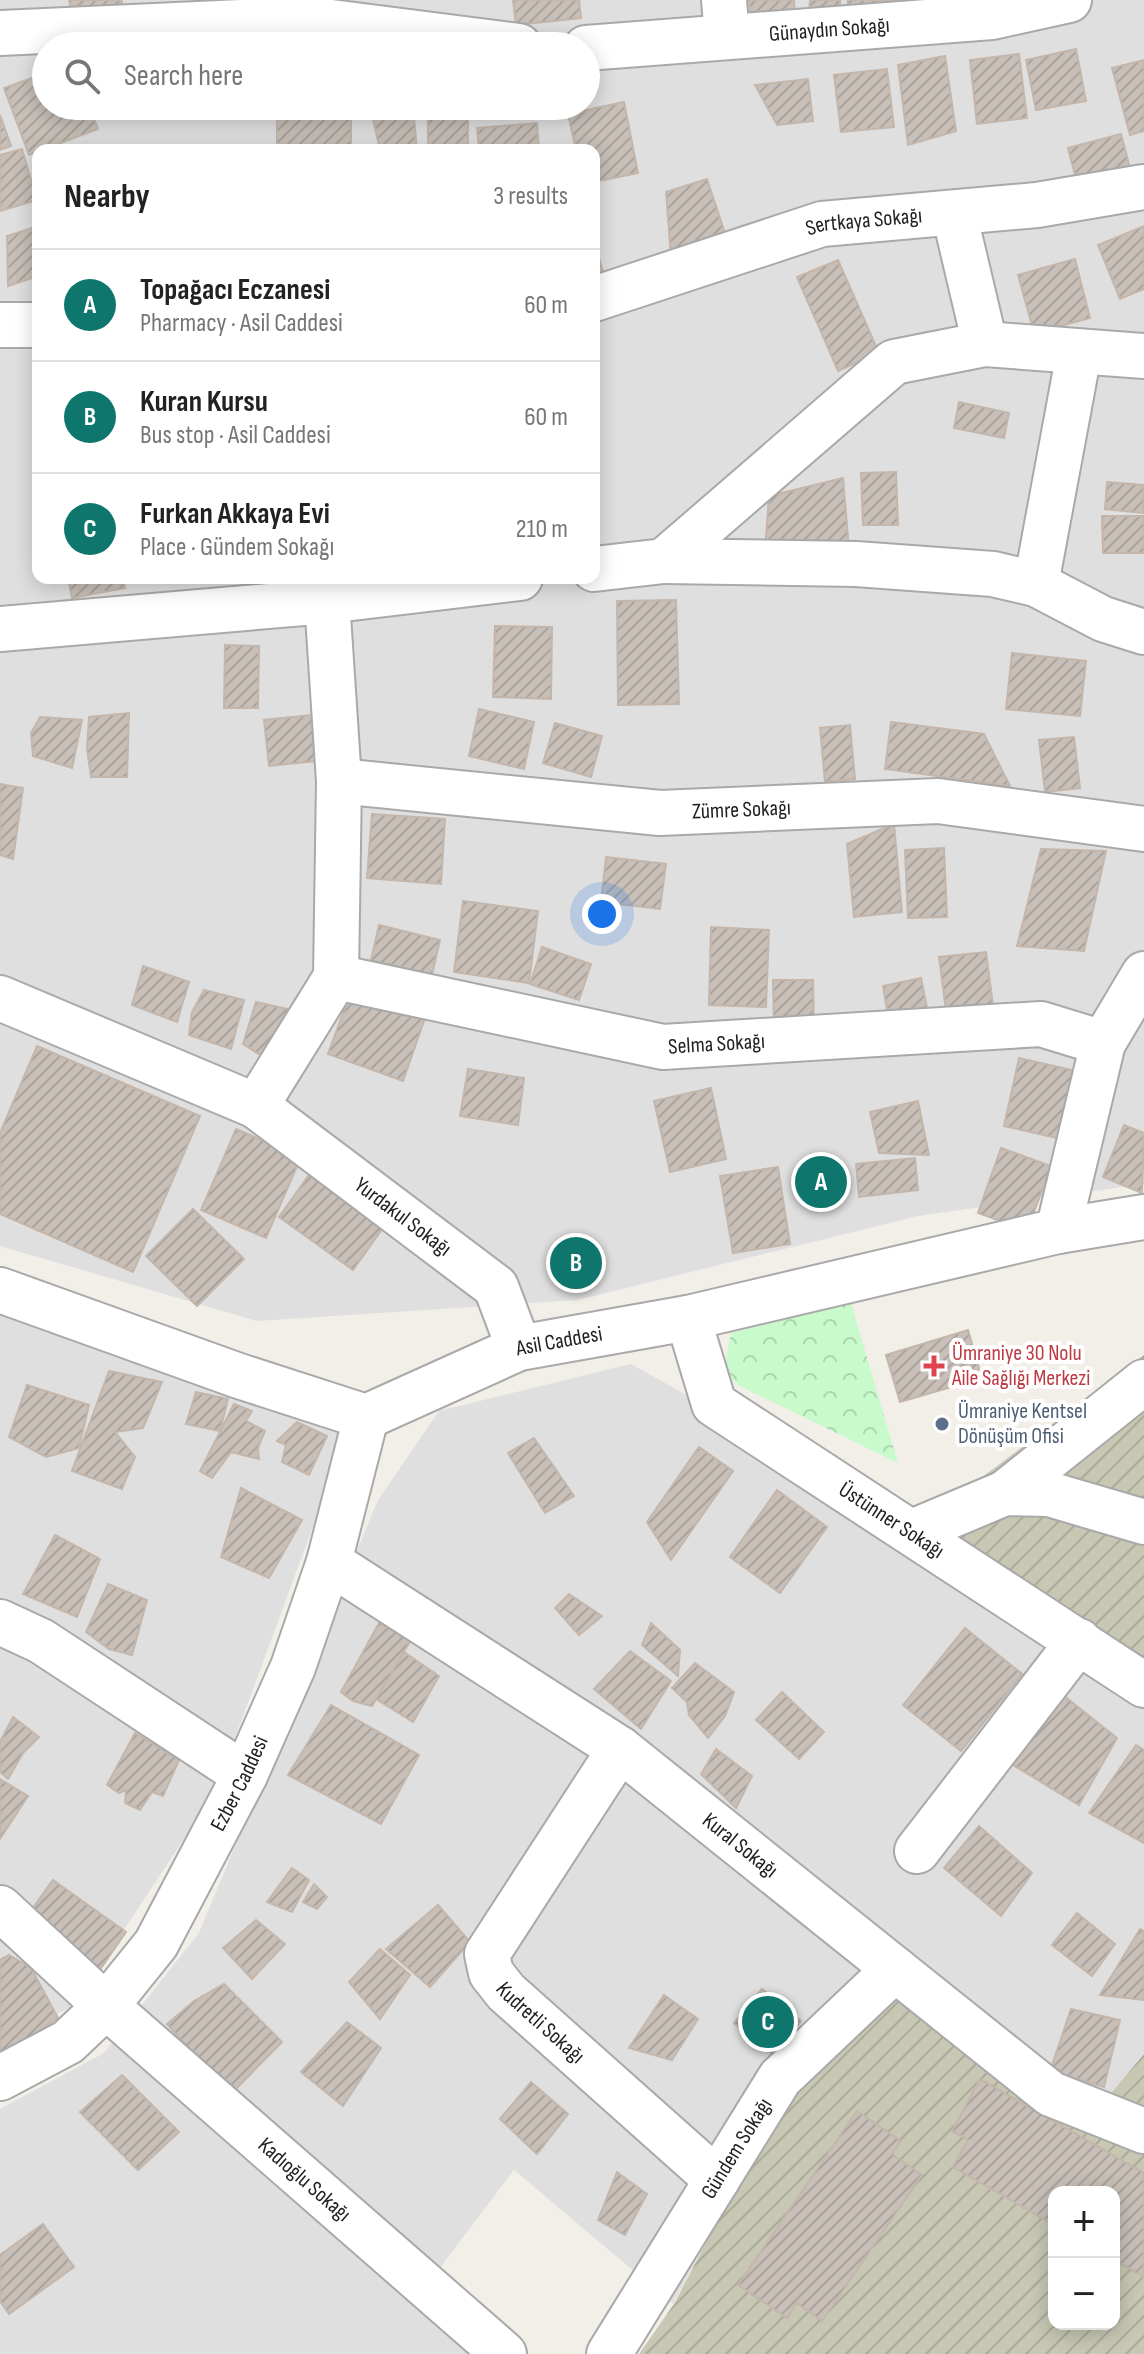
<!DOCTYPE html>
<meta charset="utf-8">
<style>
:root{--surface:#fff;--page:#f2f2f2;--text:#222;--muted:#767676;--line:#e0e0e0;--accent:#0f766e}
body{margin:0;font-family:"Sofia Sans Condensed",sans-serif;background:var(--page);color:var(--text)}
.controls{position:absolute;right:24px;bottom:24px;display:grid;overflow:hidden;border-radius:16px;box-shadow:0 4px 20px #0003}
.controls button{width:72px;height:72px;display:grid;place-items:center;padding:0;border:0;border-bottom:2px solid var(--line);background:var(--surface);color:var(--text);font:40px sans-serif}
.you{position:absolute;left:602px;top:914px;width:28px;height:28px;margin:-20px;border:6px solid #fff;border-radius:50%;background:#1a73e8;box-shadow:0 0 0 12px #1a73e833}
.badge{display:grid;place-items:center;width:52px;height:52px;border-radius:50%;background:var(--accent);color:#fff;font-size:26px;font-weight:700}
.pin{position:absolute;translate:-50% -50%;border:4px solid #fff;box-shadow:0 2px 8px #0006}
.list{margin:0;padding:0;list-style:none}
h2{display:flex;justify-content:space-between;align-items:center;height:104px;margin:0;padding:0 32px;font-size:34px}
h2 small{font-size:26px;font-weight:400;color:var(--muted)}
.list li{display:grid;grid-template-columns:52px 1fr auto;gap:24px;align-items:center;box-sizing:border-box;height:112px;padding:0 32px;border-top:2px solid var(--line)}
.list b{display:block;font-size:30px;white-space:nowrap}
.list p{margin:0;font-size:26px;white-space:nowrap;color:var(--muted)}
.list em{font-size:26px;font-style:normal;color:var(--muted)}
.icon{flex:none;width:44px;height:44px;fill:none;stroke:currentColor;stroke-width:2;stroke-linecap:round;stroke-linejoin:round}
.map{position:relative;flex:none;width:1144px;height:2354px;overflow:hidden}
.search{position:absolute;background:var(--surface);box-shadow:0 4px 20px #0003;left:32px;top:32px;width:568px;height:88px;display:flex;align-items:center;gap:20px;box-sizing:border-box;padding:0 28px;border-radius:44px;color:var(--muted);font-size:30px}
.panel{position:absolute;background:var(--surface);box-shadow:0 4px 20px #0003;left:32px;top:144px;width:568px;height:440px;border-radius:16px}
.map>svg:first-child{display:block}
.residential{fill:#e0dfdf;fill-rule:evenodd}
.construction{fill:url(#construction-furrows);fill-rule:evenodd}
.park{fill:url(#park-crowns)}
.building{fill:url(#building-hatch);stroke:#c4b6ab;stroke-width:2}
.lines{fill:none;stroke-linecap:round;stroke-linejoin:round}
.minor-casing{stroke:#a9a9a9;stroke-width:48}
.minor{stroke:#fff;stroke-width:44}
.health-dot{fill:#e0444e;stroke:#fff;stroke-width:3}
.service-dot{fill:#5c6f8a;stroke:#fff;stroke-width:3}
.labels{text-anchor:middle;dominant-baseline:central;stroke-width:8;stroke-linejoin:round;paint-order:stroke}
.street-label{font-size:22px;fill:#222;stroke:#fff}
.health-label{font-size:22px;fill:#be3a42;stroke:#fff;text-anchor:start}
.service-label{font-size:22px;fill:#4e5e75;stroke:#fff;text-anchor:start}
</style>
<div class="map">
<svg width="1144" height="2354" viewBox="0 0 1144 2354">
<defs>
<pattern id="construction-furrows" width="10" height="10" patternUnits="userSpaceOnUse" patternTransform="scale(2)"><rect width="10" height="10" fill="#c7c7b4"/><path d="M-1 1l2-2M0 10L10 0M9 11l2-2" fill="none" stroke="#abab9a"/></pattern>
<pattern id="park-crowns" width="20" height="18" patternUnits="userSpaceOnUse" patternTransform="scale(2)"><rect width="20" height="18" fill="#c8facc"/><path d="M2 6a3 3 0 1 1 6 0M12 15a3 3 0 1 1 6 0" fill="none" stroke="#acd6af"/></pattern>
<pattern id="building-hatch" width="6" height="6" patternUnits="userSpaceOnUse" patternTransform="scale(2)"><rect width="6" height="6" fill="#c7bfb8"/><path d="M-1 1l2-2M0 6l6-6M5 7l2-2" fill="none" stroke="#aba49e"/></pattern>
</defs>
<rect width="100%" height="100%" fill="#f2efe9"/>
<path class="residential" d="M0 0H1144V1184L918 1216 577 1300 257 1321 0 1246ZM46 46H586V106H46ZM38 150H594V578H38Z
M0 1310 348 1432 215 1792 74 2005 0 2046Z
M631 1364 951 1542 1144 1674V2054L1081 2130 891 1987 782 2097 673 2304 514 2170 445 2261 416 2306 475 2354H0V2109L104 2053 199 1933 378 1500 439 1411Z"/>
<path class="construction" d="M1144 1355V1674L951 1542 956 1497Z
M891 1987 1080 2130 1144 2054V2354H639L674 2304 782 2097ZM1054 2192H1114V2324H1054Z"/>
<path class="park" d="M851 1303 898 1463 740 1386 724 1371 731 1333Z"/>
<path class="building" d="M69 0H122L120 27 72 14Z
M513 0H579L581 18 516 25Z
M749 0H794L795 15 751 20Z
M810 0H840V15L809 14Z
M848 0H920L919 14 847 11Z
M1076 49 1086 101 1036 110 1026 60Z
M1019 54 1027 118 977 124 970 60Z
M945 56 956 131 908 145 898 65Z
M1144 60V131L1130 135 1112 68Z
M887 69 894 127 841 132 834 75Z
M46 73V106H89L98 129 29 155 4 88Z
M808 79 813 121 777 125 755 85Z
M624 102 638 173 594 182V150H576L568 114Z
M277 106H351V150H277Z
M413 106 417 150H380L372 114Z
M0 115 11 146 0 150Z
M428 119H468V150H428Z
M537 123 539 150H479L477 128Z
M1121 134 1130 168 1077 183 1068 148Z
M22 149 37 200 0 211V155Z
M707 179 727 239 671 257 666 192Z
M38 226V276L8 286 7 236Z
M1144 226V289L1120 299 1098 245Z
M594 239 605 280 594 283Z
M1075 259 1090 318 1034 333 1018 275Z
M838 260 879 353 838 371 797 277Z
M959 402 1009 413 1004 438 954 428Z
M896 472 898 525H863L861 473Z
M843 478 849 550 765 552 769 496Z
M1107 482 1144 485 1143 513 1105 509Z
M1102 516H1144V553H1103Z
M68 578H123L125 588 72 598Z
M676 600 679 704 618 705 617 601Z
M495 626 552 627 551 699 493 697Z
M225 645 259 646 258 708H224Z
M1012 653 1086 661 1080 716 1006 709Z
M479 709 534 722 524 769 469 756Z
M129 713 127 777H91L87 749 89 717Z
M321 714 326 760 269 766 264 720Z
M40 717 82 720 72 768 33 756 31 733Z
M891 722 984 734 1010 786 885 769Z
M555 723 602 736 591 777 543 763Z
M850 725 855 779 825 782 820 728Z
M1074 737 1080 788 1045 792 1039 740Z
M0 784 23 788 13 859 0 855Z
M372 814 445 819 441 884 367 878Z
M894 824 902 912 854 917 847 844Z
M944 848 947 917 908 918 905 850Z
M1041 849 1106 851 1084 951 1017 946Z
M606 857 666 864 660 909 601 902Z
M463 901 538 911 529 983 454 972Z
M379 925 440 940 432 975 371 960Z
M711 927 769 930 766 1007 709 1005Z
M542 947 591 964 579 1000 530 984Z
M986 952 993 1005 946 1011 939 957Z
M143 966 189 982 177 1022 132 1005Z
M921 978 927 1008 888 1015 883 986Z
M773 980H813L814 1029 774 1030Z
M204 990 244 1000 231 1049 189 1035 192 1012Z
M351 991 425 1018 403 1081 328 1054Z
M256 1002 301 1012 273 1063 243 1044Z
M37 1046 200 1116 133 1272 0 1214V1133Z
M1019 1058 1076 1071 1061 1139 1004 1126Z
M468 1069 524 1078 518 1125 460 1116Z
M711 1088 726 1159 670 1172 654 1101Z
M918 1101 929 1155 879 1153 870 1112Z
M1124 1125 1144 1133 1142 1193 1103 1177Z
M236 1129 301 1157 266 1238 201 1210Z
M1001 1148 1051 1166 1027 1231 978 1213Z
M915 1158 918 1190 859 1197 856 1164Z
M778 1167 790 1244 733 1253 720 1176Z
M311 1172 385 1225 353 1270 279 1217Z
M193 1209 244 1259 197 1306 146 1256Z
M968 1330 982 1378 900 1402 886 1355Z
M109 1371 162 1382 143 1428 115 1432 135 1457 122 1489 72 1471Z
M27 1385 89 1405 79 1448 46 1457 9 1437Z
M196 1392 228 1399 220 1431 186 1424Z
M234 1404 252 1411 246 1421 265 1431 258 1448 259 1459 231 1452 212 1478 200 1471Z
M297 1422 327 1436 309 1475 282 1462 286 1445 277 1441Z
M534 1438 574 1496 545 1513 508 1453Z
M699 1447 733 1471 671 1560 647 1522Z
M241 1488 302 1520 269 1578 221 1557Z
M777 1490 827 1527 780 1593 730 1557Z
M55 1535 100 1559 77 1617 23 1594Z
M108 1584 147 1600 132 1655 109 1649 86 1632Z
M569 1594 602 1616 579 1635 555 1608Z
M385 1612 418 1628 372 1706 353 1701 341 1692Z
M651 1623 680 1650 678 1676 642 1645Z
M965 1628 1022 1674 961 1751 903 1705Z
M630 1651 671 1681 641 1729 594 1689Z
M404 1652 439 1676 413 1722 376 1699Z
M695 1663 734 1692 725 1716 708 1738 689 1715 687 1702 672 1688Z
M782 1692 824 1732 799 1759 756 1720Z
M1063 1695 1117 1738 1079 1805 1013 1765Z
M331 1705 419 1755 381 1824 288 1775Z
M13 1717 39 1737 23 1753 8 1779 0 1772V1742Z
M135 1733 179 1760 163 1796 152 1792 140 1810 125 1803 126 1790 119 1793 107 1785Z
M1136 1745 1144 1750V1843L1089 1813Z
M716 1749 752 1776 736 1808 701 1774Z
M0 1779 28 1796 0 1839Z
M979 1826 1032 1873 1001 1916 944 1868Z
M292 1868 309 1880 292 1912 267 1902Z
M53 1880 126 1932 99 1971 25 1919Z
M314 1884 327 1897 317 1909 303 1902Z
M438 1905 470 1942 430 1987 386 1949Z
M1077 1913 1115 1944 1092 1976 1052 1945Z
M256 1920 285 1944 252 1979 223 1948Z
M1140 1929 1144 1931V2000L1100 1995Z
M380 1949 410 1975 380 2019 349 1982Z
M9 1955 31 1968 58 2018 0 2057V1960Z
M224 1984 282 2042 230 2095 167 2024 194 2001Z
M762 1989 801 2021 774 2055 734 2023Z
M664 1995 698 2019 672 2060 629 2048Z
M1071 2009 1120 2020 1104 2087 1050 2071Z
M347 2022 381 2048 343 2106 301 2072Z
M122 2075 179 2132 138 2170 80 2112Z
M980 2079 1144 2173V2277L1114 2260V2192H1054V2225L953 2167 968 2140 952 2131Z
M531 2082 568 2114 537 2154 500 2119Z
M857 2111 901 2141 892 2154 922 2175 822 2321 797 2303 787 2318 738 2285Z
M617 2172 647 2194 625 2235 598 2220Z
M43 2224 74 2267 9 2314 0 2301V2255Z"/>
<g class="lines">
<defs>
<g id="minor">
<path d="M724 0 727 37"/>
<path d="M0 33 307 19 519 46"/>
<path id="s1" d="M586 48 992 17 1069 0"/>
<path d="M954 213 985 344"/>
<path id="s2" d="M594 299 822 224 1037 205 1144 187"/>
<path d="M0 325H38"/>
<path d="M664 561 856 564 993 574 1036 584 1103 619 1144 632"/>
<path d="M594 569 664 561 894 362 985 344 1144 356"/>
<path d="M1036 584 1079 353"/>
<path d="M0 629 327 601 520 578"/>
<path id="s3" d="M339 781 660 813 938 801 1144 829"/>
<path id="s4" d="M336 977 663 1047 1041 1024 1103 1043"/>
<path d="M0 998 256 1106 336 977 339 781 327 601"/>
<path id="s5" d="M256 1106 496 1287 519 1348"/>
<path d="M1058 1231 1103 1043 1144 974"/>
<path id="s6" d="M0 1290 239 1376 366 1417 519 1348 688 1318 1058 1231 1144 1217"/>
<path id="s7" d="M688 1318 714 1404 1144 1685"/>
<path d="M1005 1493 1144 1382"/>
<path d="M912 1532 1005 1493 1049 1494 1144 1522"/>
<path id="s8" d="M329 1562 620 1749 1051 2094 1144 2131"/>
<path d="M0 1622 41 1641 245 1775"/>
<path id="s9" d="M620 1749 487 1954 491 1973 506 1992 717 2180"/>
<path d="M917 1851 1079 1641"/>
<path id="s10" d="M0 1908 106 2006 504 2354"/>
<path id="s11" d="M0 2078 68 2042 106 2006 156 1944 245 1775 293 1667 329 1562 366 1417"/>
<path id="s12" d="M609 2354 780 2078 895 1969"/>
</g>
</defs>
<use href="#minor" class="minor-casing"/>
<use href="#minor" class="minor"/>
</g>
<path class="health-dot" d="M930 1354h8v8h8v8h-8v8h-8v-8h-8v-8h8z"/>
<circle class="service-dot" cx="942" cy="1424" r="8"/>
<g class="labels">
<g class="street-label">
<text stroke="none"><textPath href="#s1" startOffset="244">Günaydın Sokağı</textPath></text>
<text stroke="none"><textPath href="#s2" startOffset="282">Sertkaya Sokağı</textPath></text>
<text stroke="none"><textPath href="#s3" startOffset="404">Zümre Sokağı</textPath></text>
<text stroke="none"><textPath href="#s4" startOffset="388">Selma Sokağı</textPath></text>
<text stroke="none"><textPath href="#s5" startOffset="184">Yurdakul Sokağı</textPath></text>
<text stroke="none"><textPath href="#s6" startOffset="596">Asil Caddesi</textPath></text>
<text stroke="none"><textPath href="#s7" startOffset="302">Üstünner Sokağı</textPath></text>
<text stroke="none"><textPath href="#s11" startOffset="390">Ezber Caddesi</textPath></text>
<text stroke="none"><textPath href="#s8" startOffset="500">Kural Sokağı</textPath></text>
<text stroke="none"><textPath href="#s9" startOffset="334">Kudretli Sokağı</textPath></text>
<text stroke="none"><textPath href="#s12" startOffset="242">Gündem Sokağı</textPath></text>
<text stroke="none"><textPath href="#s10" startOffset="408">Kadıoğlu Sokağı</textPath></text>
</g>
<g class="health-label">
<text x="952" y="1353">Ümraniye 30 Nolu<tspan x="952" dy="25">Aile Sağlığı Merkezi</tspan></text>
</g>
<g class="service-label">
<text x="958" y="1411">Ümraniye Kentsel<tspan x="958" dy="25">Dönüşüm Ofisi</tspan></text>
</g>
</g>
</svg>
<div class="controls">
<button>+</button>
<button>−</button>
</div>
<div class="you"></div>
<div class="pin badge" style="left:821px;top:1182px">A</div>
<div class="pin badge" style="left:576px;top:1263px">B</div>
<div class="pin badge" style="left:768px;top:2022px">C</div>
<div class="search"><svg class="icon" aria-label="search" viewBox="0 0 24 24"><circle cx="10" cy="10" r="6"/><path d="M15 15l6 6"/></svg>Search here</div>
<section class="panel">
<h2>Nearby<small>3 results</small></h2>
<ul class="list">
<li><span class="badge">A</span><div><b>Topağacı Eczanesi</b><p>Pharmacy · Asil Caddesi</p></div><em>60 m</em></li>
<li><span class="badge">B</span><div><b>Kuran Kursu</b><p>Bus stop · Asil Caddesi</p></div><em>60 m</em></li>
<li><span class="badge">C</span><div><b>Furkan Akkaya Evi</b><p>Place · Gündem Sokağı</p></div><em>210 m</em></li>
</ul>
</section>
</div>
